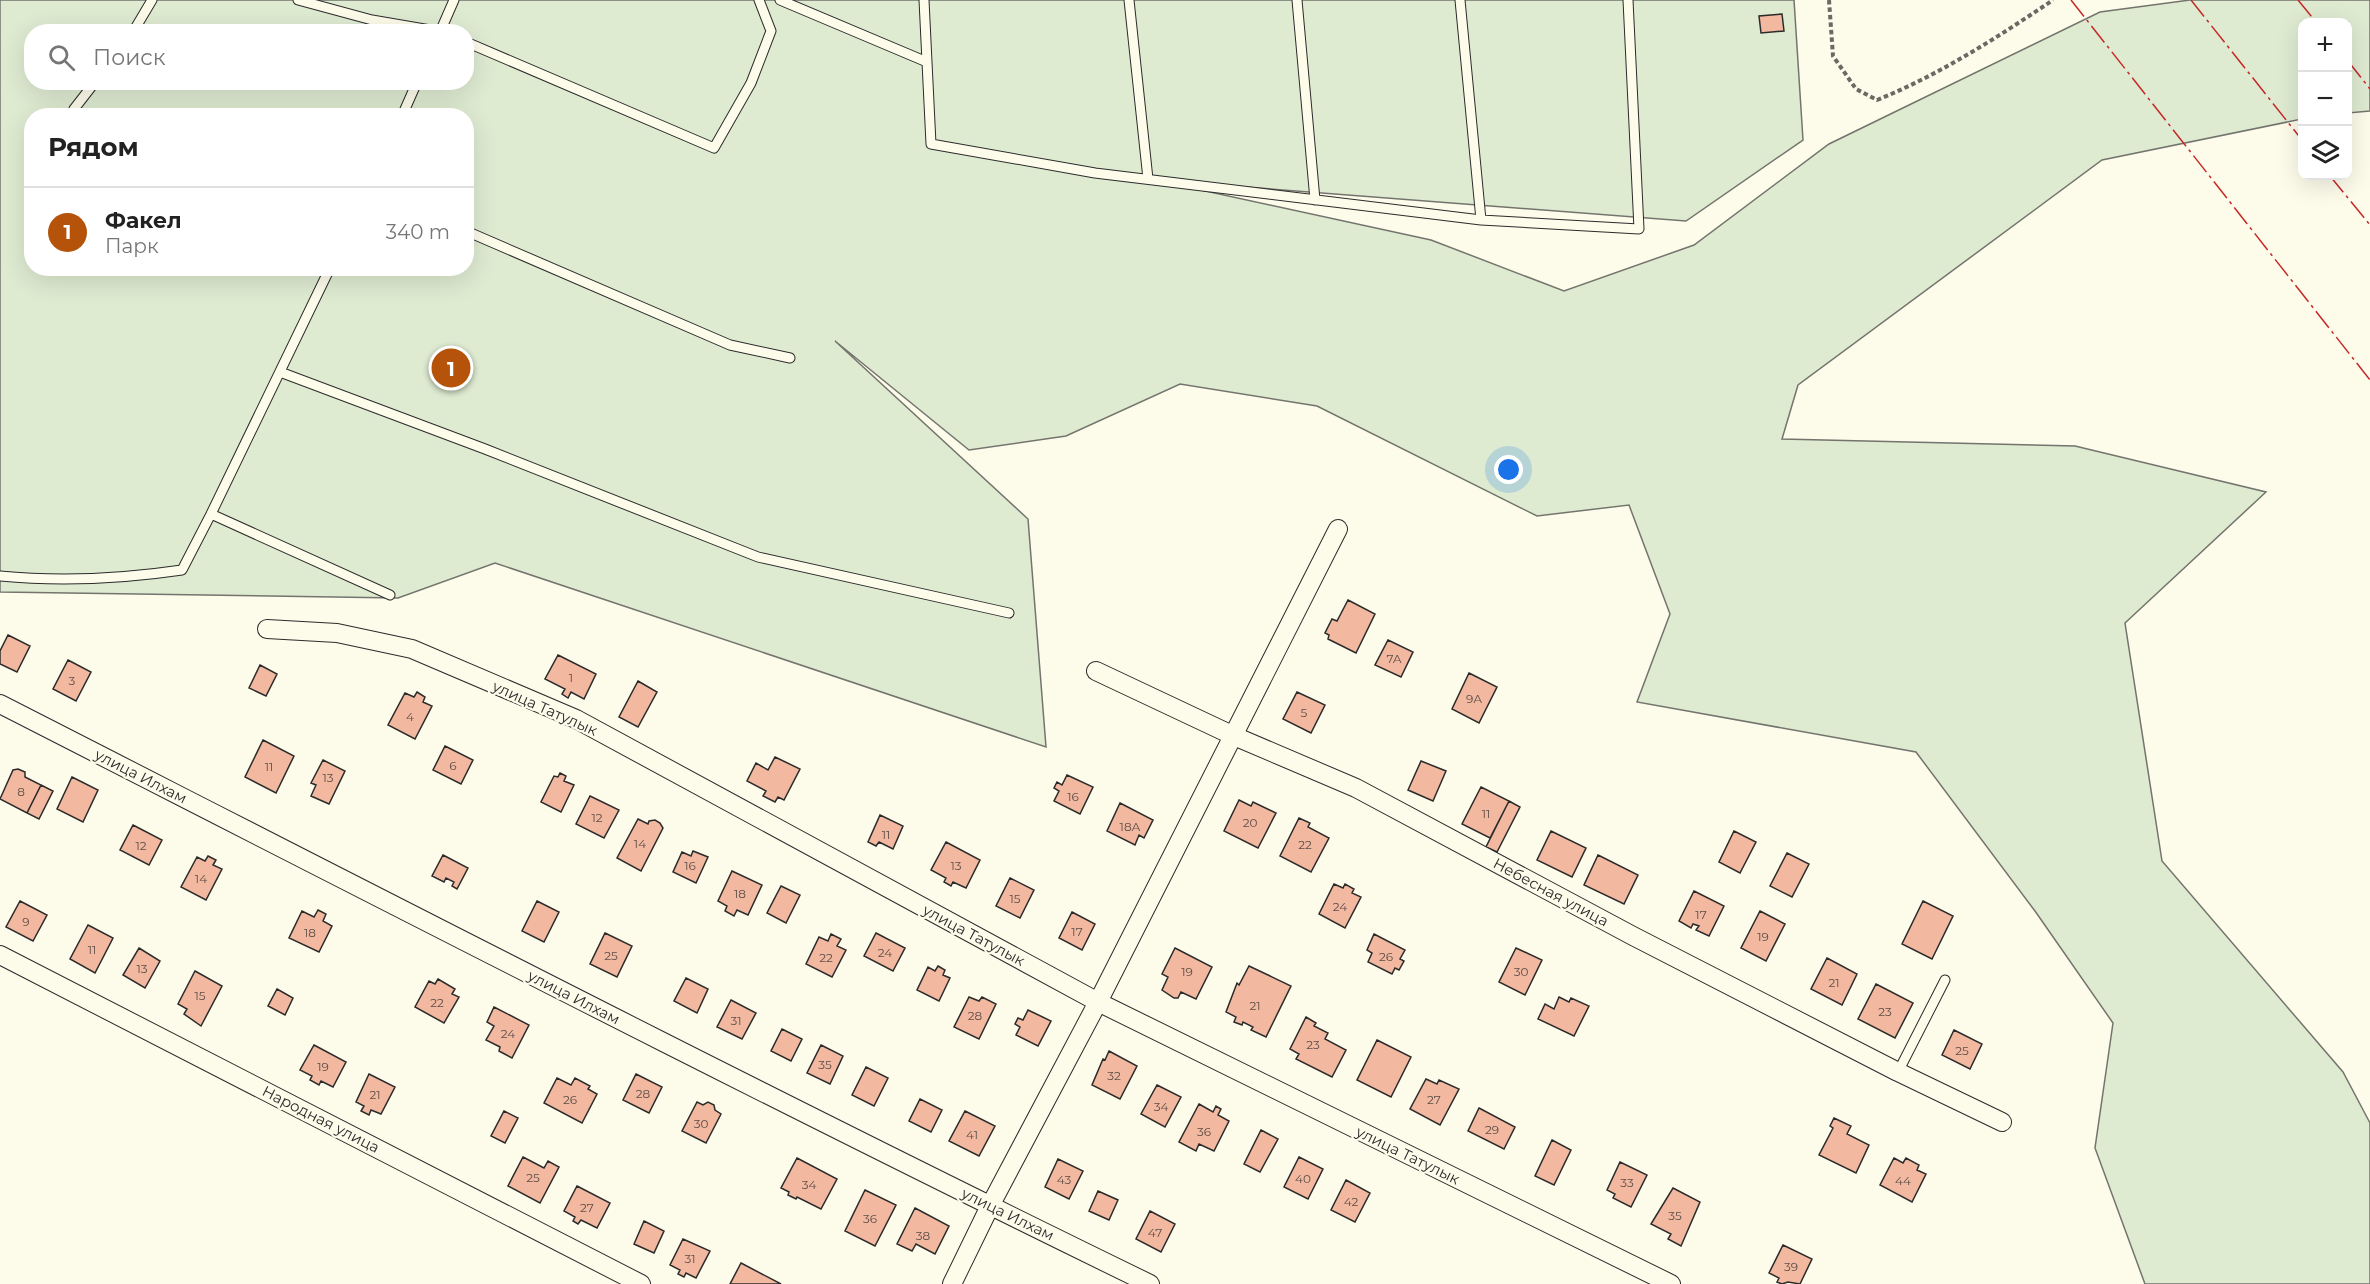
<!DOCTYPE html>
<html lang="ru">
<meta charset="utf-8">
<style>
:root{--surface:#fff;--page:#f6f6f6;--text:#222;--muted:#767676;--line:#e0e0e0;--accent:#b45309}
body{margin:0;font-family:Montserrat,sans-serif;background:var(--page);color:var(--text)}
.controls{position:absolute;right:18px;top:18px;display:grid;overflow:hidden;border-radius:12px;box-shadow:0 6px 24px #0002}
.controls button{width:54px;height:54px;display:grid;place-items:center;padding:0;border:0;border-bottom:2px solid var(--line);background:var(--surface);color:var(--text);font:30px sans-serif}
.you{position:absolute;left:1509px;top:470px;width:21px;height:21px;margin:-15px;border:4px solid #fff;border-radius:50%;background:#1a73e8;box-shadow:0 0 0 9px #1a73e833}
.badge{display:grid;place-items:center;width:39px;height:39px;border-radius:50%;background:var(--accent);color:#fff;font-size:20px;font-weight:700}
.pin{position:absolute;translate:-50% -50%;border:3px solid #fff;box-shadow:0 2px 6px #0006}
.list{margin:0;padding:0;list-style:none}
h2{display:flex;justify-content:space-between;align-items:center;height:78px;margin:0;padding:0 24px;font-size:26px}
h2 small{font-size:20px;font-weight:400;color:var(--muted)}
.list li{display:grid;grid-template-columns:39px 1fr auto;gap:18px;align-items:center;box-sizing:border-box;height:90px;padding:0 24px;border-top:2px solid var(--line)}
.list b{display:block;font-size:22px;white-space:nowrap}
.list p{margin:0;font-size:20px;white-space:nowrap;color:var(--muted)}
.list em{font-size:20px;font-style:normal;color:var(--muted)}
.icon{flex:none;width:33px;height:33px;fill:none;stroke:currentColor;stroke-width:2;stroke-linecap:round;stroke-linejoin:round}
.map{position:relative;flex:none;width:2370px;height:1284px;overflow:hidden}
.search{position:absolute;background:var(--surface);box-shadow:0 6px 24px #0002;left:24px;top:24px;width:450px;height:66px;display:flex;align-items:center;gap:15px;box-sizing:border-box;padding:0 21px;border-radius:24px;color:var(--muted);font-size:22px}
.panel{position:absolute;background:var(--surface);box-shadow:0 6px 24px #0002;left:24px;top:108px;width:450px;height:168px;border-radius:24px}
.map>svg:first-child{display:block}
.green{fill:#deebd1;stroke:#74746e;stroke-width:1.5;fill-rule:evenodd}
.building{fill:#f2b8a0;stroke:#2b2b2b;stroke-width:1.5}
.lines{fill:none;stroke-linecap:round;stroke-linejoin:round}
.lane-casing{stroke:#2b2b2b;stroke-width:11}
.street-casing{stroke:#2b2b2b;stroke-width:20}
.path{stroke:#6a6964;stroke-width:4;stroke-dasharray:4.5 3;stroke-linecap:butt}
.lane{stroke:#fdfbea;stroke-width:9}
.street{stroke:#fdfbea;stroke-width:18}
.power{stroke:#c62828;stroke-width:1.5;stroke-dasharray:21 4.5 3 4.5;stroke-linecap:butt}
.labels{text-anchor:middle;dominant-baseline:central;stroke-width:4.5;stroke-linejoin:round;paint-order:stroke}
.number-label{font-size:12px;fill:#5d4e48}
.street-label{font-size:15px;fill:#2b2b2b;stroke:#fdfbea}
</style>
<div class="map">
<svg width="2370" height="1284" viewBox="0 0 2370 1284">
<rect width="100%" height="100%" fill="#fdfbea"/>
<path class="green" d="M0 0H1794L1803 140 1686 221 1155 180 1431 240 1564 291 1694 245 1829 144 2100 12 2190 0H2370V111L2348 113V22H2302V119L2102 160 1798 385 1782 439 2075 446 2266 492 2125 623 2162 861 2343 1072 2370 1123V1284H2145L2095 1148 2113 1023 2035 911 1916 752 1637 702 1670 614 1629 505 1537 516 1317 406 1180 384 1066 436 969 450 835 341 1028 519 1046 747 495 563 398 598 0 592ZM32 32H466V82H32ZM32 116H466V268H32Z"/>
<path class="building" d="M1782 14 1784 31 1761 33 1759 16Z
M1348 600 1375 614 1356 653 1328 639 1329 635 1325 633 1332 619 1337 621Z
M8 635 30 646 17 672 0 664V651Z
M1388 640 1413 652 1401 677 1375 665Z
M558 655 596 674 584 699 571 692 568 698 562 694 565 689 545 679Z
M68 660 91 672 76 701 53 689Z
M260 665 277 674 266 696 249 688Z
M1469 673 1497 687 1479 723 1452 709Z
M638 681 657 692 638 727 619 717Z
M417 692 425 697 423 702 432 706 415 739 388 725 405 693 414 697Z
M1297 692 1325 705 1311 733 1283 719Z
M263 740 294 756 276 793 245 777Z
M445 746 473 760 461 784 433 770Z
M775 757 800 769 784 800 778 797 775 802 763 796 766 791 747 781 756 763 768 770Z
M323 760 345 771 329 804 311 796 316 785 311 783Z
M1421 761 1446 771 1433 801 1408 790Z
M18 769 25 772V777L41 785 27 813 0 799 13 770Z
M560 773 566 776 564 781 574 785 561 812 541 802 554 776 558 777Z
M1067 775 1093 787 1080 814 1054 801 1059 791 1054 788 1057 782 1062 785Z
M72 777 98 790 83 822 57 809Z
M41 785 53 791 39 819 27 813Z
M1481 787 1509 801 1490 838 1462 824Z
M590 796 619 810 604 838 576 824Z
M1239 800 1251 806 1253 802 1276 813 1258 848 1224 831Z
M1509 801 1520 807 1497 852 1486 847Z
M1120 803 1153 820 1144 838 1139 835 1135 845 1107 831Z
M880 815 903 826 893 849 879 842 876 846 868 842Z
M1299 818 1310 823 1308 827 1329 838 1311 872 1280 856Z
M638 819 648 824 649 821 655 820 660 823 663 828 641 871 617 858Z
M133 825 162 840 149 865 120 850Z
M1551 831 1586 848 1572 877 1537 860Z
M1734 831 1756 842 1740 873 1719 862Z
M946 842 980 860 966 888 953 882 951 886 944 882 946 878 931 870Z
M693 851 708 857 696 883 673 872 682 852 691 856Z
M1787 853 1809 864 1792 897 1770 886Z
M443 855 468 868 457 889 452 886 454 882 446 878 444 882 432 876Z
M1598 855 1638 875 1624 904 1584 885Z
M208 856 216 860 213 865 222 869 206 900 181 887 197 857 205 861Z
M732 871 762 885 748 915 737 910 734 916 725 911 727 906 718 901Z
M1010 878 1034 890 1020 918 996 906Z
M1334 884 1343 888 1345 884 1354 889 1352 893 1361 897 1345 928 1319 914Z
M781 886 800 895 786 923 767 913Z
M1694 891 1724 906 1709 936 1696 930 1699 926 1693 924 1691 928 1679 921Z
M20 901 47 915 33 941 6 927Z
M537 901 559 912 544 942 522 931Z
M1923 901 1953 916 1932 959 1902 944Z
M318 910 326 914 323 921 332 926 319 952 289 938 302 911 314 917Z
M1760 911 1785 924 1766 961 1741 948Z
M1072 912 1095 924 1082 950 1059 938Z
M88 925 113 938 95 973 70 959Z
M605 933 632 946 617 977 590 964Z
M876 933 905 948 893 971 864 956Z
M831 934 841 939 837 946 846 950 832 977 806 964 819 937 828 941Z
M1374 934 1405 950 1400 959 1404 961 1399 970 1395 968 1392 974 1368 962 1372 953 1367 950Z
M139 948 160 961 145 988 123 975Z
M1175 948 1212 967 1196 999 1181 992 1178 998H1174L1162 990 1168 977 1162 974Z
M1516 948 1542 960 1525 995 1499 982Z
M1827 958 1857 974 1842 1005 1811 989Z
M938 966 945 970 943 975 950 978 939 1001 917 990 928 967 935 971Z
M1249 966 1291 986 1266 1037 1251 1030 1253 1027 1243 1022 1242 1025 1234 1022 1236 1017 1226 1012 1237 983 1239 985Z
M195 971 222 986 201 1026 184 1014 187 1009 178 1004Z
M686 978 708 989 697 1013 674 1001Z
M438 979 455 989 452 994 459 997 444 1023 415 1007 429 981 435 984Z
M1876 984 1913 1003 1895 1038 1858 1019Z
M277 989 293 998 285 1015 268 1006Z
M969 997 979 1001 982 997 996 1004 979 1039 954 1027Z
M1559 997 1569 1002 1571 998 1589 1006 1574 1036 1538 1019 1545 1004 1554 1009Z
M731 1000 756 1013 742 1039 717 1027Z
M494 1007 529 1025 512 1058 499 1051 500 1047 486 1040 494 1026 487 1022Z
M1028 1010 1051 1021 1038 1046 1016 1035 1020 1027 1015 1024 1018 1018 1023 1020Z
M1306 1017 1316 1023 1314 1026 1328 1033 1325 1039 1346 1050 1332 1077 1296 1059 1299 1054 1290 1049Z
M782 1029 802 1039 791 1061 771 1051Z
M1954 1030 1982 1044 1970 1069 1942 1055Z
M1377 1040 1411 1057 1391 1097 1357 1080Z
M314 1045 346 1062 333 1087 321 1081 319 1085 310 1080 312 1076 300 1070Z
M821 1045 843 1056 830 1084 807 1073Z
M1109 1051 1137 1066 1120 1099 1092 1085 1103 1059 1105 1060Z
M866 1067 888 1078 874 1106 852 1095Z
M369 1074 395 1087 381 1114 371 1110 369 1115 361 1111 364 1106 356 1102Z
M636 1074 662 1087 649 1113 623 1100Z
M557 1078 571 1085 575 1078 590 1086 588 1089 597 1094 582 1123 544 1103Z
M1426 1079 1437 1084 1439 1080 1459 1089 1440 1125 1410 1109Z
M1157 1085 1181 1097 1165 1127 1141 1114Z
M920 1099 942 1110 931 1132 909 1121Z
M697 1102 703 1105 708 1102 714 1105 715 1110 721 1114 706 1143 682 1131Z
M1199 1104 1213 1112 1216 1106 1221 1109 1218 1115 1229 1121 1214 1151 1199 1144 1196 1151 1179 1142Z
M1479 1108 1515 1127 1504 1149 1468 1131Z
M504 1111 518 1118 505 1143 491 1136Z
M965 1111 995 1126 979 1156 949 1141Z
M1834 1118 1851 1126 1847 1134 1869 1145 1856 1173 1819 1155 1833 1128 1830 1126Z
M1261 1130 1278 1139 1260 1172 1244 1164Z
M1552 1140 1571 1150 1554 1185 1535 1176Z
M523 1157 544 1168 548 1161 559 1167 540 1203 508 1186Z
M1299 1157 1323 1169 1308 1199 1284 1187Z
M797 1158 837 1179 821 1209 797 1197 796 1199 788 1195 789 1192 781 1188Z
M1894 1158 1903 1163 1906 1158 1919 1165 1917 1170 1926 1174 1912 1202 1880 1185Z
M1058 1159 1083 1171 1069 1199 1045 1187Z
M1620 1162 1647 1175 1631 1207 1613 1198 1615 1194 1607 1190Z
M1346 1180 1370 1193 1355 1222 1331 1210Z
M577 1186 610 1203 597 1228 581 1220 578 1224 573 1221 575 1217 564 1211Z
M1673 1188 1700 1202 1681 1246 1668 1239 1671 1234 1651 1224Z
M865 1190 896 1205 875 1246 845 1231Z
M1098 1191 1118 1200 1109 1220 1089 1211Z
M915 1208 949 1226 935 1254 916 1244 912 1251 897 1244Z
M1150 1211 1175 1224 1161 1252 1136 1239Z
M644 1221 664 1231 654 1253 634 1244Z
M683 1239 710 1251 696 1278 686 1273 684 1277 678 1274 680 1270 670 1265Z
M1783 1245 1812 1259 1800 1284 1788 1282 1782 1284 1777 1282 1779 1278 1769 1273Z
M741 1263 781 1284H730Z"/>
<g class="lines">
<defs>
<path id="lane" d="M298 0 372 20 442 32
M780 0 927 62 931 144 1095 173 1481 220 1639 229 1628 0
M924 0 927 62
M1129 0 1148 179
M1297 0 1315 200
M1460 0 1481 220
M133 32 152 0
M440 32 454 0
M466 42 714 148 751 83 771 31 759 0
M74 109 95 82
M402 116 417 82
M466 231 730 345 790 358
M280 372 485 449 758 557 1009 613
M211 514 390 595
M0 576C61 582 121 579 182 570L211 514 330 268
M1898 1072 1945 980"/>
<path id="street" d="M267 629 337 633 412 649 576 719 1098 1002 1671 1284
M1096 671 1234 736 1356 788 1633 936 1898 1072 2002 1122
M0 704C382 899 764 1096 1150 1284
M0 955 641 1284
M952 1284 990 1206 1098 1002 1338 529"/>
</defs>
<use href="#lane" class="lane-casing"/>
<use href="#street" class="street-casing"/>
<path class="path" d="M1829 0 1833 56 1856 89 1877 100C1939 75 1998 37 2053 0"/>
<use href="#lane" class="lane"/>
<use href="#street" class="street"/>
<path class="power" d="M2071 0 2370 380
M2191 0 2302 140
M2298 0 2316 22
M2348 61 2370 89
M2330 176 2370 225"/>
</g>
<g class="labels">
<g class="number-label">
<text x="1394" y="658">7А</text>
<text x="571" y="677">1</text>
<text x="72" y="680">3</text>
<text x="1474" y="698">9А</text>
<text x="1304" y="712">5</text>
<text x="410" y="716">4</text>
<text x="453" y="765">6</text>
<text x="269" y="766">11</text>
<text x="328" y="777">13</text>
<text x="21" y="791">8</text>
<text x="1073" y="796">16</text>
<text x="1486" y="813">11</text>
<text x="597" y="817">12</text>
<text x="1250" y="822">20</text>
<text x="1130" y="826">18А</text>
<text x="886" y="834">11</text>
<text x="640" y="843">14</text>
<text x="1305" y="844">22</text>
<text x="141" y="845">12</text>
<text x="690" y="865">16</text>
<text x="956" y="865">13</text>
<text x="201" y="878">14</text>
<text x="740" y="893">18</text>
<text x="1015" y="898">15</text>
<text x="1340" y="906">24</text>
<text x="1701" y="914">17</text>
<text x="26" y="921">9</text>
<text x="1077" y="931">17</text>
<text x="310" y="932">18</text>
<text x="1763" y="936">19</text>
<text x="92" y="949">11</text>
<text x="885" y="952">24</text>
<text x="611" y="955">25</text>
<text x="1386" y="956">26</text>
<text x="826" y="957">22</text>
<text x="142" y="968">13</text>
<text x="1187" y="971">19</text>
<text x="1521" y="971">30</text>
<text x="1834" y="982">21</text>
<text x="200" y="995">15</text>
<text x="437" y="1002">22</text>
<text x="1255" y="1005">21</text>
<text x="1885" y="1011">23</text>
<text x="975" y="1015">28</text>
<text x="736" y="1020">31</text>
<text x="508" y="1033">24</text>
<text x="1313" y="1044">23</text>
<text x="1962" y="1050">25</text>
<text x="825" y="1064">35</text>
<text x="323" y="1066">19</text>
<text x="1114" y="1075">32</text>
<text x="643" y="1093">28</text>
<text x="375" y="1094">21</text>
<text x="570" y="1099">26</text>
<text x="1434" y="1099">27</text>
<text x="1161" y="1106">34</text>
<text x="701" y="1123">30</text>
<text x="1492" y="1129">29</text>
<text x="1204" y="1131">36</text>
<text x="972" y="1134">41</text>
<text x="533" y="1177">25</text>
<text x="1303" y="1178">40</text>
<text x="1064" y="1179">43</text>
<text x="1903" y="1180">44</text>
<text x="1627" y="1182">33</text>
<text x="809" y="1184">34</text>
<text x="1351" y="1201">42</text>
<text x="587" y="1207">27</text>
<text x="1675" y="1215">35</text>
<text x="870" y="1218">36</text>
<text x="1155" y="1232">47</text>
<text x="923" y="1235">38</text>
<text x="690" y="1258">31</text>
<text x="1791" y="1266">39</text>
</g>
<g class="street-label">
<text transform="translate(545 708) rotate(24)">улица Татулык</text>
<text transform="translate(141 776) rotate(27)">улица Илхам</text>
<text transform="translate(1551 892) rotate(28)">Небесная улица</text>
<text transform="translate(974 935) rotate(28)">улица Татулык</text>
<text transform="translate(574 997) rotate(27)">улица Илхам</text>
<text transform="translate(321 1119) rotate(27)">Народная улица</text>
<text transform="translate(1408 1155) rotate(26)">улица Татулык</text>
<text transform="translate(1008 1214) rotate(26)">улица Илхам</text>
</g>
</g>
</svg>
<div class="controls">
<button>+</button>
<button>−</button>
<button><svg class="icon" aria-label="layers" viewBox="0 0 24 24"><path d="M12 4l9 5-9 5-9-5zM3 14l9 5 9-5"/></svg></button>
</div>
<div class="you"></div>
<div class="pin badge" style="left:451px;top:368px">1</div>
<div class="search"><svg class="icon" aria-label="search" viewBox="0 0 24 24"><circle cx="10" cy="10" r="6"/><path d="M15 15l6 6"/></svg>Поиск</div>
<section class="panel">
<h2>Рядом<small></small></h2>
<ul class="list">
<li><span class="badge">1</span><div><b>Факел</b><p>Парк</p></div><em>340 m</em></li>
</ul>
</section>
</div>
